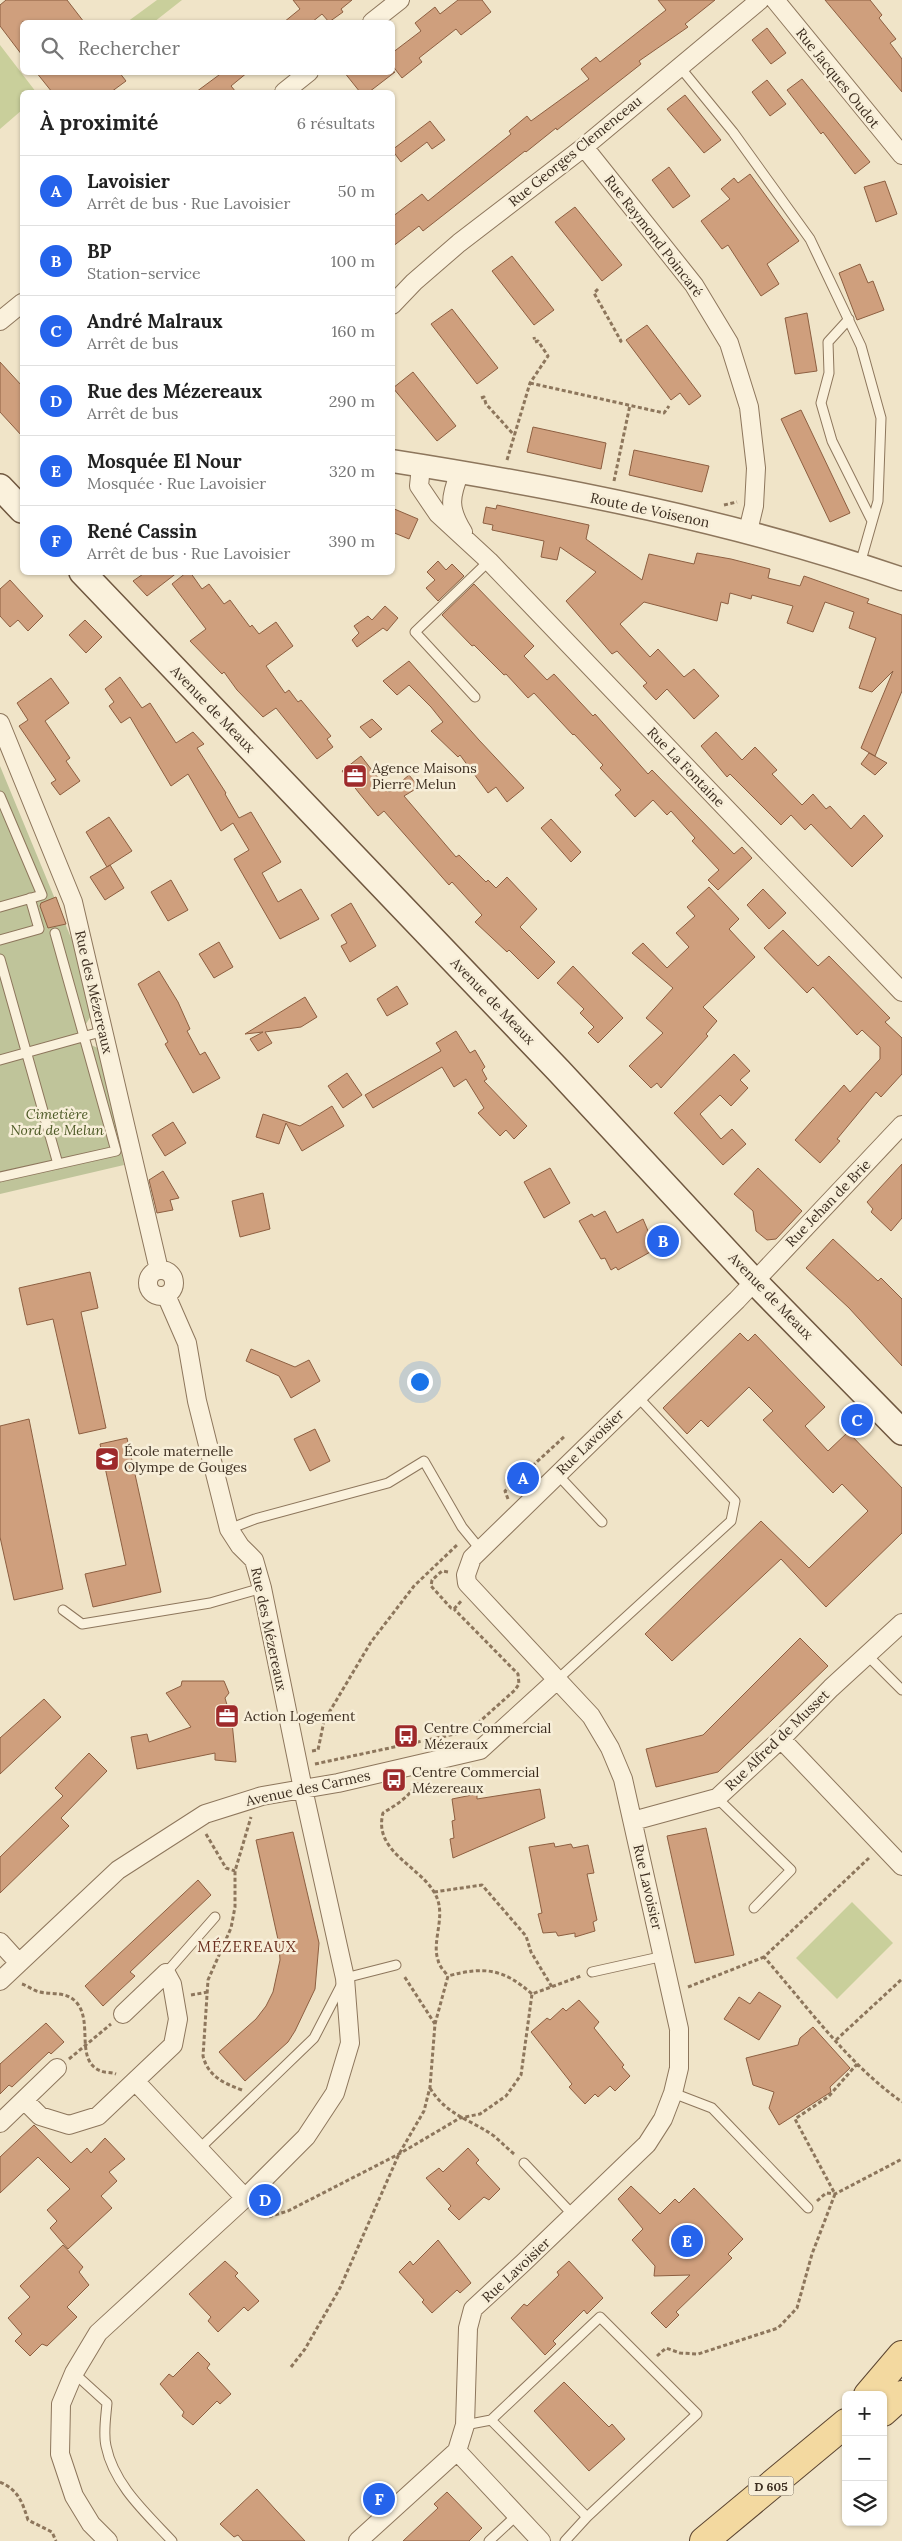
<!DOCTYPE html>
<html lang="fr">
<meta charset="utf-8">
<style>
:root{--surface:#fff;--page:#f6f6f6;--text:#222;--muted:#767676;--line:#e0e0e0;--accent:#2563eb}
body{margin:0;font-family:Lora,serif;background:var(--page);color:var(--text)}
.controls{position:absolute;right:15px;bottom:15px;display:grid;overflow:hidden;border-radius:8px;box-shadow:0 1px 4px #0004}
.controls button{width:45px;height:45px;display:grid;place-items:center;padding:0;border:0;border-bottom:1px solid var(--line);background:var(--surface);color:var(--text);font:25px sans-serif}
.you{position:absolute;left:419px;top:1381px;width:18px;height:18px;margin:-12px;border:4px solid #fff;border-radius:50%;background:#1a73e8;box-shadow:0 0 0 8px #1a73e833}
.badge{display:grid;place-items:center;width:32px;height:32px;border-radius:50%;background:var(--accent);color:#fff;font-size:16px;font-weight:700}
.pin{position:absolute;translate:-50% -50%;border:2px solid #fff;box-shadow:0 1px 5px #0006}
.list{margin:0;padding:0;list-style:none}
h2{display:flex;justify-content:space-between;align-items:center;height:65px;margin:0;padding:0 20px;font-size:21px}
h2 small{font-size:16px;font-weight:400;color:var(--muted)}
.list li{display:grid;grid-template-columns:32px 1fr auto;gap:15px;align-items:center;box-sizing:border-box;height:70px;padding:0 20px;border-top:1px solid var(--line)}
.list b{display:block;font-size:19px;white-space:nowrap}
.list p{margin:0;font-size:16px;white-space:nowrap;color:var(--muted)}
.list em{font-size:16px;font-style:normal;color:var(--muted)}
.icon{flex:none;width:28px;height:28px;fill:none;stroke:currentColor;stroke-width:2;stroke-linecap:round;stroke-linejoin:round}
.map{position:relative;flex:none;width:902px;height:2541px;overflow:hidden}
.search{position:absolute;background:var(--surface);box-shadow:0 1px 4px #0004;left:20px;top:20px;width:375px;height:55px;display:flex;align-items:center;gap:12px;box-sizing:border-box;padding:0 18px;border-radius:8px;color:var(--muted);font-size:19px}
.panel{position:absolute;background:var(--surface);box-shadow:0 1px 4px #0004;left:20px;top:90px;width:375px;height:485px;border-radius:8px}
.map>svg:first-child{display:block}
.green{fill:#c9cf9b}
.cemetery{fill:#bfc49a}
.building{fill:#cf9f7d;stroke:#8d5f41}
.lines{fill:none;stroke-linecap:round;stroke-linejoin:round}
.service-casing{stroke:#8d765c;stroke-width:11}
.minor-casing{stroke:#8d765c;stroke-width:20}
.tertiary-casing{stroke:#8d765c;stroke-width:25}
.secondary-casing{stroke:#6f573f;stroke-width:28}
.primary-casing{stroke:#5b4430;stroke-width:30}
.path{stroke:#8d765c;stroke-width:3;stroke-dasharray:4 2.5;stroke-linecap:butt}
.service{stroke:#faf1dc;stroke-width:9}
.minor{stroke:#faf1dc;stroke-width:18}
.tertiary{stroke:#faf1dc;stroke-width:22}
.secondary{stroke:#faf1dc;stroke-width:25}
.primary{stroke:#f3d9a0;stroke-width:28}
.labels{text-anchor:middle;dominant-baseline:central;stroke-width:5;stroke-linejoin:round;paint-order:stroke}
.shield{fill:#f7eed8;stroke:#756857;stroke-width:1}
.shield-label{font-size:12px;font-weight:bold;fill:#3d2e20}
.street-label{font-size:14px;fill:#3d2e20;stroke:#f7eed8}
.poi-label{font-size:14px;fill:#3d2e20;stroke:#f7eed8;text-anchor:start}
.park-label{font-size:14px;font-style:italic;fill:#4d5a26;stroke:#f7eed8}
.neighbourhood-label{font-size:15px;letter-spacing:1px;fill:#6b2e1e;stroke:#f7eed8}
</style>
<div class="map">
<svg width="902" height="2541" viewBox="0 0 902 2541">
<rect width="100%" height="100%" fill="#f0e4c8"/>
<path class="green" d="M157 0H182L154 22H127Z
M0 45 36 92H22V110L0 129Z
M852 1902 893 1943 837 1999 796 1958Z"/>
<path class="cemetery" d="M0 766 74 945 91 1016 84 1027 89 1044 100 1049 124 1165 0 1194Z"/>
<path class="building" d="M6 0H67L84 22H22V55L0 26V5Z
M293 0H352L341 9 343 12 329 22 322 14 312 22H284L300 9Z
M458 0H482L491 12 461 35 456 29 419 58 422 62 402 78 392 65V53L421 31 415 23 435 7 440 14Z
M658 0H715L685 24 688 27 639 61 641 64 557 130 556 128 526 152 525 151 423 231 419 226 392 247V217L422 194 428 201 511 134 509 131 527 116 531 121 589 79 581 69 596 57 600 62 666 10Z
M825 0H870L882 15 879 18 896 39 890 43 902 59V92Z
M767 28 786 53 771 64 752 40Z
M36 72H119L126 81 111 92H52Z
M223 72H248L231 86 236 92H196Z
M344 72H395L369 92H360Z
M802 79 870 162 855 174 823 132 821 134 787 90Z
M767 80 786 104 770 116 752 92Z
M685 95 721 140 704 153 667 109Z
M430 121 445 140 432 149 427 142 401 162 392 150Z
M669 167 690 196 673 208 652 180Z
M750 174 799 241 767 264 779 284 761 296 728 245 722 249 701 221 730 199 721 189 734 178 738 183Z
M885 181 897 214 876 222 864 187Z
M575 207 622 265 602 281 555 222Z
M512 256 554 310 534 325 492 271Z
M860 264 868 283 873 281 884 310 857 320 839 273Z
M452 309 498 368 477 384 431 324Z
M807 313 817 371 795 374 785 318Z
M647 325 701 396 689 405 680 393 671 400 626 340Z
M0 362 22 386V436L0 412Z
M413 372 456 426 437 441 393 388Z
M801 410 850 513 830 522 781 419Z
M533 427 606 443 601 469 527 452Z
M634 450 709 466 702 492 629 475Z
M497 505 589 525 586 539 642 580 649 554 694 564 697 553 731 559 770 569 768 578 800 586 804 576 869 599 867 603 902 615V691L875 756 861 748 893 671 872 692 859 688 876 638 849 628 854 612 825 602 813 632 787 623 793 606 752 595 751 599 730 593 728 604 721 602 717 621 644 602 620 624 650 657 658 649 684 677 694 669 719 696 694 719 667 689 656 700 643 686 647 683 617 651 612 654 566 601 596 572 560 547 557 560 541 557 544 541 492 530 493 525 483 523 486 507 496 509Z
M392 508 418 519 409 539 392 532Z
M438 561 446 570 452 564 464 576 438 601 426 588 435 580 427 572Z
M146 572H178L147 596 133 581Z
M187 572H190L202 589 209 584 224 604 230 600 250 627 252 625 259 634 276 622 293 646 266 666 285 693 289 690 298 702 301 700 331 736 327 739 333 747 317 759 276 708 263 717 237 690 224 672 222 674 190 641 206 629 172 584Z
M10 580 43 616 28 631 18 620 10 627 0 616V589Z
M474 584 534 646 524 656 547 680 554 674 593 716 595 714 648 774 652 770 734 854 742 847 752 858 718 890 708 880 719 870 692 841 695 838 671 811 667 815 653 800 635 817 615 795 621 790 600 768 603 765 574 734 573 735 534 693 528 698 506 674 504 675 474 645 472 646 442 615Z
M385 606 398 618 387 631 383 628 357 647 352 640 359 633 354 626 368 616 372 620Z
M85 620 102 637 86 653 69 635Z
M409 661 479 740 524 788 507 802 496 787 488 793 460 755 458 757 431 731 443 722 431 707 409 685 397 695 383 681Z
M120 677 142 708 150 703 176 743 193 732 204 744 197 748 226 793 225 794 239 818 251 812 281 862 262 873 278 902 301 889 319 919 280 939 234 859 249 850 233 823 221 831 188 774 171 786 130 717 121 723 109 706 114 702 105 689Z
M51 678 69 703 45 721 70 758 66 761 80 781 60 795 51 783 56 780 19 726 28 720 17 703Z
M372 719 382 729 370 738 360 727Z
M716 732 742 760 755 747 777 770 772 774 802 805 813 794 826 809 830 806 851 829 864 815 883 836 852 867 811 824 805 830 791 815 781 825 730 774 727 777 701 746Z
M869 753 887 763 875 775 861 764Z
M361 756 389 792 409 775 419 787 404 796 456 857 459 855 486 882 488 880 496 888 507 877 537 909 520 927 555 962 538 979 509 950 507 952 475 922 482 915 452 882 449 885 384 811 378 816 359 793 342 771Z
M109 817 132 851 107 867 86 832Z
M551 819 581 852 571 862 541 828Z
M110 865 124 888 105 900 90 877Z
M171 880 188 910 168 921 151 892Z
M709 887 739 919 729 929 755 957 703 1007 717 1021 706 1034 708 1036 661 1088 657 1083 651 1088 629 1066 663 1033 646 1018 673 988 632 953 643 943 667 968 689 947 676 933 695 916 687 907Z
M763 889 786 913 769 929 747 905Z
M56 897 66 924 48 928 40 906 41 903Z
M351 903 376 946 350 962 341 946 347 943 331 915Z
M783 930 818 966 829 956 890 1018 885 1022 902 1038V1074L881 1097 876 1092 837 1139 840 1141 820 1163 795 1140 844 1085 850 1092 880 1059V1047L862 1030 857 1035 813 987 807 993 764 948Z
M219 942 233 967 214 978 199 954Z
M573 966 623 1018 598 1043 588 1033 594 1027 580 1013 584 1009 557 983Z
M159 971 178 1002 190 1029 187 1031 200 1055 205 1052 220 1078 193 1093 165 1044 168 1042 138 984Z
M397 986 408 1004 387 1016 377 999Z
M305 997 317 1017 301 1027 265 1032 272 1043 258 1051 250 1039 263 1032 245 1034Z
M456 1031 470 1053 475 1050 485 1067 482 1070 487 1079 484 1081 527 1126 514 1139 506 1130 500 1136 478 1113 484 1108 466 1079 454 1087 442 1067 373 1108 365 1095 441 1051 436 1043Z
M734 1054 750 1071 740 1080 748 1088 731 1106 720 1095 700 1114 721 1139 732 1129 746 1144 723 1165 674 1113Z
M347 1073 362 1095 343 1108 328 1086Z
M332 1106 344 1126 302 1151 286 1123 279 1144 256 1137 263 1114 300 1126Z
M173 1122 186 1143 165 1156 152 1135Z
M902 1164V1218L891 1231 871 1212 873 1209 867 1202Z
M550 1168 570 1203 544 1218 524 1182Z
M758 1168 802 1211 776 1239 767 1240 756 1231 753 1211 734 1194Z
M163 1171 179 1198 170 1200 173 1210 157 1213 149 1180Z
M263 1193 270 1229 240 1237 232 1201Z
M605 1211 617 1233 643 1219 651 1238 664 1226 677 1241 659 1258 652 1251 618 1270 616 1267 611 1270 605 1258 601 1259 579 1221 592 1214 594 1217Z
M833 1239 878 1281 881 1278 902 1299V1366L849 1308 806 1268Z
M90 1272 98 1308 81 1312 106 1428 79 1434 53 1319 27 1325 19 1288Z
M740 1333 748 1341 755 1334 825 1407 805 1426 828 1451 848 1432 902 1488V1533L826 1607 781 1559 672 1661 645 1634 761 1521 809 1568 868 1511 842 1484 833 1493 805 1464 763 1420 773 1411 749 1387 708 1427 701 1420 687 1434 663 1408Z
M251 1349 295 1367 309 1360 320 1381 291 1398 279 1376 246 1361Z
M29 1419 63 1589 14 1600 0 1537V1426Z
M315 1429 330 1461 310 1471 294 1439Z
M127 1438 161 1592 93 1607 85 1574 126 1565 100 1444Z
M800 1638 828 1666 718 1772 656 1787 646 1749 703 1735Z
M182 1681H224L229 1693 225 1698 232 1722 236 1762 215 1760V1753L137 1769 131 1737 147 1734 149 1742 191 1727 166 1693 181 1686Z
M44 1699 61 1717 0 1774V1738Z
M89 1753 107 1771 61 1818 69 1826 0 1893V1857L63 1796 55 1788Z
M540 1789 545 1818 453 1858 450 1839 454 1838 452 1821 455 1820 452 1799 477 1794V1799Z
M706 1828 734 1955 695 1963 667 1836Z
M293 1832 319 1943 315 1989 295 2031 288 2042 245 2081 219 2052 256 2019 266 2006 273 1992 280 1960 279 1944 256 1840Z
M554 1843 555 1847 571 1844 573 1848 588 1845 594 1873 587 1874 597 1920 593 1922 595 1931 575 1937V1933L558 1936 556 1932 543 1933 538 1914 542 1913 529 1847Z
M198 1880 211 1895 130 1972 135 1976 103 2006 85 1986Z
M759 1992 781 2006 759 2040 724 2019 739 1997 750 2004Z
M579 2000 599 2022 594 2028 624 2065 622 2067 630 2076 615 2091 610 2086 598 2097 595 2094 585 2104 569 2087 572 2084 531 2032 547 2018 550 2020 563 2008 566 2011Z
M46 2023 64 2042 51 2054 49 2052 12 2087 9 2085 0 2094V2064Z
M813 2027 850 2068 830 2087 831 2092 779 2125 769 2108 774 2092 753 2085 746 2058 798 2045 800 2038Z
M34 2125 71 2163 87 2148 91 2153 105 2138 125 2159 109 2172 117 2181 101 2196 112 2208 68 2249 50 2228 57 2221 47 2210 70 2189 38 2157 0 2193V2157Z
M468 2148 479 2160 476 2163 500 2189 489 2200 484 2197 459 2220 448 2209 451 2206 426 2178 439 2168 443 2172Z
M631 2186 660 2214 675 2199 679 2203 694 2188 743 2239 728 2254 732 2258 676 2312 679 2315 666 2328 651 2313 690 2275 654 2276 655 2266 632 2240 643 2229 618 2199Z
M438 2240 471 2283 460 2293 457 2290 432 2313 422 2302 424 2300 399 2272 410 2261 413 2265Z
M63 2245 83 2267 79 2272 89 2285 67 2307 77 2317 47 2346 42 2344 30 2356 15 2341 22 2334 8 2318 30 2297 20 2286Z
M225 2261 238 2273 235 2276 259 2301 248 2311 244 2307 218 2332 208 2321 211 2317 189 2294Z
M569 2261 603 2298 587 2314 584 2310 553 2341 556 2344 545 2355 511 2318 524 2304 527 2306 559 2275 557 2272Z
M198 2352 210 2364 207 2368 231 2394 220 2404 217 2401 193 2425 182 2416 184 2412 160 2384 169 2374 173 2377Z
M564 2382 609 2427 612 2424 625 2439 589 2471 534 2411Z
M257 2489 275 2509 305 2541H243L238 2535 234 2537 220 2524Z
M447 2492 482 2528 469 2541H403L438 2508 434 2504Z"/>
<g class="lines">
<defs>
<path id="service" d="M679 66 733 132 810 239 861 346 881 418 878 501 860 564
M849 319 828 342 829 373 821 403 832 441 872 521
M475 697 415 632 489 561
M0 796 42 895 0 907
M0 940 39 929 30 898
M0 959 58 1164
M0 1060 104 1031
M0 1177 116 1151 55 933
M557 1474 602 1522
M229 1529 255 1519 388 1483 424 1461 462 1527 480 1549
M63 1610 82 1624 210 1603 262 1588
M867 1655 902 1690
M558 1679 731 1521 735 1501 637 1396
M717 1798 791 1870 754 1908
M592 1972 664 1956
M166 1973 215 1917
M673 2093 712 2108 808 2208
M199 2149 314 2038 345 1978 396 1965
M524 2163 574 2216
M74 2373 107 2403C106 2416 103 2433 106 2446 114 2485 146 2513 172 2541
M491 2420 587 2517
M465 2425 491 2420 600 2317 697 2414 587 2517 565 2541
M489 2541 516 2516"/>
<path id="minor" d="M775 0 902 155
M372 22 400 0
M284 92 309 72
M584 147 694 285 729 343 749 407 756 468 754 506 748 531
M392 305 414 282 459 243 584 147 760 0
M0 321 22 303
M421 466 419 486 438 514 489 561 902 992
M460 472C450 497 448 508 463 532
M0 723 73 902 159 1270
M148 1283a13 13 0 1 1 26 0a13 13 0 1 1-26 0Z
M781 1739 902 1866
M633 1821 717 1798 781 1739 831 1688 902 1623
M0 1942 19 1963
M0 1981 118 1870 205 1814 262 1796 338 1783 480 1750 558 1679
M136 2082 245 2198
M24 2100 40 2116 69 2125 98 2116 173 2045 178 2019 172 1984 166 1973 123 2014
M0 2123 57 2068
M457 2451 541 2541
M108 2541 91 2524 74 2496 60 2454 61 2404 74 2373 98 2333 245 2198 306 2137 335 2093 350 2043 345 1978 303 1789 262 1588 254 1560 240 1546 229 1529 197 1401 187 1343 166 1295
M358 2541 457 2451 465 2425 468 2328 473 2309 523 2263 647 2144 663 2119 673 2093 679 2068V2029L623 1779 610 1748 591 1716 467 1583 466 1575 472 1558 737 1300 902 1125"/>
<path id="tertiary" d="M392 461C564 488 737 522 902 579"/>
<path id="secondary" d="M0 487 22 510
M82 572 559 1071 754 1281 902 1432"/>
<path id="primary" d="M868 2395 902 2355
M883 2412 902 2395
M704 2541 846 2423"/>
</defs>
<use href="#service" class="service-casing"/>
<use href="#minor" class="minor-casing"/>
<use href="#tertiary" class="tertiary-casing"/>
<use href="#secondary" class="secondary-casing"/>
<use href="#primary" class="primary-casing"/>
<path class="path" d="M598 289 594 293 621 341 618 344
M530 383 664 413 669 406
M481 398 484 397 486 404 514 435
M507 460 530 383 548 356 538 341 535 342 534 337
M614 481 630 405
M724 505 737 502
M508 1499 505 1491 565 1436
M448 1572 442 1571 432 1580 431 1586 451 1608 454 1609 462 1600
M312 1751 318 1750 324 1721 371 1642 414 1586 458 1544
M315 1764 469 1731 515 1690 519 1684 518 1674 454 1609
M417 1782C411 1796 396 1805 383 1813 373 1851 418 1865 434 1892 448 1914 431 1940 438 1960 439 1966 445 1972 448 1976
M206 1834 226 1868 235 1871
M869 1858 764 1957C807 2006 848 2064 902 2102
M434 1892 482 1885 526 1936 531 1952 552 1987
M22 1984C28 1986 34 1991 40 1992 53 1995 66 1991 76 2002 94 2021 74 2061 101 2071 105 2073 111 2072 116 2074
M688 1987 764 1957
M191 1995 208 1992
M435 2024 448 1976C485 1966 504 1969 532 1994
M836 2040 902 1979
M69 2059 111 2024
M430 2088C446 2115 470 2119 494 2136 501 2142 507 2148 514 2154
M242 2090C223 2083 208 2076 203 2056L208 1980 231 1928 235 1907V1871L251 1817
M817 2201 826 2193 835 2194 902 2159
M259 2209 268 2217 288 2211 399 2154 460 2118 480 2114 506 2096 521 2075 532 1994 581 1976
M657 2356 666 2348 680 2353 698 2354 778 2328 797 2308 812 2254 835 2194 795 2119 829 2096 857 2064
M291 2367 305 2349 340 2288 399 2154 424 2111 430 2087 435 2024 404 1976
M0 2482C18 2490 22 2501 28 2520L52 2532 56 2541"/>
<use href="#service" class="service"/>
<use href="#minor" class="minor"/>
<use href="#tertiary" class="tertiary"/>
<use href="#secondary" class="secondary"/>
<use href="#primary" class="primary"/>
</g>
<defs>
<symbol id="office-square" viewBox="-11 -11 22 22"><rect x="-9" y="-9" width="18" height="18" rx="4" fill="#9e2a2b" stroke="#f7eed8"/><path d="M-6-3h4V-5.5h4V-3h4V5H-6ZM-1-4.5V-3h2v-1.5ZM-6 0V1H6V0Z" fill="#fff"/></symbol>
<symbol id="school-square" viewBox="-11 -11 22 22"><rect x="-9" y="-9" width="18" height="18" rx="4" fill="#9e2a2b" stroke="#f7eed8"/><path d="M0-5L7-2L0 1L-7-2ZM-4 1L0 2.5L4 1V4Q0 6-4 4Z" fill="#fff"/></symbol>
<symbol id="bus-square" viewBox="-11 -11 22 22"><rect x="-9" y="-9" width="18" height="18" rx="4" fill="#9e2a2b" stroke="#f7eed8"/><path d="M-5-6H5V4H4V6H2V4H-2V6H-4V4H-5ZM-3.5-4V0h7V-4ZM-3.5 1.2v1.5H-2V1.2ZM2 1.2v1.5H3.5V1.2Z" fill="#fff"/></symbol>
</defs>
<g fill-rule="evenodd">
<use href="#office-square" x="341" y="762" width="28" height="28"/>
<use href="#school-square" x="93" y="1445" width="28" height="28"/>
<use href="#office-square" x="213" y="1702" width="28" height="28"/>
<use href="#bus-square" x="392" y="1722" width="28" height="28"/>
<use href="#bus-square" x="380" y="1766" width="28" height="28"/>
</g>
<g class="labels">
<rect class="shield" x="748.5" y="2476.5" width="45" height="19" rx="4"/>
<g class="shield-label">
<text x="771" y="2486">D 605</text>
</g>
<g class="street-label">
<text transform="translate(838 78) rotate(51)">Rue Jacques Oudot</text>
<text transform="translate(575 151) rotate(-39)">Rue Georges Clemenceau</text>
<text transform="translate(654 236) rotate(52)">Rue Raymond Poincaré</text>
<text transform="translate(650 510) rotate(12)">Route de Voisenon</text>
<text transform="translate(213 709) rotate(46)">Avenue de Meaux</text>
<text transform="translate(686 767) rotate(46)">Rue La Fontaine</text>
<text transform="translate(94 992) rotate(77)">Rue des Mézereaux</text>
<text transform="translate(493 1001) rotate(46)">Avenue de Meaux</text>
<text transform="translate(828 1203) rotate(-46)">Rue Jehan de Brie</text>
<text transform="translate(771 1296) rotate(46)">Avenue de Meaux</text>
<text transform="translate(590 1442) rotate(-44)">Rue Lavoisier</text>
<text transform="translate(269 1629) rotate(78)">Rue des Mézereaux</text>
<text transform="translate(777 1740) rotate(-44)">Rue Alfred de Musset</text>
<text transform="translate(308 1788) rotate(-12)">Avenue des Carmes</text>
<text transform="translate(648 1887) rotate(77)">Rue Lavoisier</text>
<text transform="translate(516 2270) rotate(-43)">Rue Lavoisier</text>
</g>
<g class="poi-label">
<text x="372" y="768">Agence Maisons<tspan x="372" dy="16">Pierre Melun</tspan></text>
<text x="124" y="1451">École maternelle<tspan x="124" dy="16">Olympe de Gouges</tspan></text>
<text x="244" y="1716">Action Logement</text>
<text x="424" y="1728">Centre Commercial<tspan x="424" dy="16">Mézeraux</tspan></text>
<text x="412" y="1772">Centre Commercial<tspan x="412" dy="16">Mézereaux</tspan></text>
</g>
<g class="park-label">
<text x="57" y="1114">Cimetière<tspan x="57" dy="16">Nord de Melun</tspan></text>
</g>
<g class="neighbourhood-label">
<text x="247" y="1946">MÉZEREAUX</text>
</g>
</g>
</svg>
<div class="controls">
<button>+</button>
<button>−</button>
<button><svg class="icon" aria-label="layers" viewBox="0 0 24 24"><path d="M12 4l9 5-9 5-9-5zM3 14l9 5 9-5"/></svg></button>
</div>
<div class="you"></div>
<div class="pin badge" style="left:523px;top:1478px">A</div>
<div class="pin badge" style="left:663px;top:1241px">B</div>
<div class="pin badge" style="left:857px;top:1420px">C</div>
<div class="pin badge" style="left:265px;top:2200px">D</div>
<div class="pin badge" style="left:687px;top:2241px">E</div>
<div class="pin badge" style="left:379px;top:2499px">F</div>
<div class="search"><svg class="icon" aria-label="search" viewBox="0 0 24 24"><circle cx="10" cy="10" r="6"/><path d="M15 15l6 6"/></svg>Rechercher</div>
<section class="panel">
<h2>À proximité<small>6 résultats</small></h2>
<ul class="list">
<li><span class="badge">A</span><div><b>Lavoisier</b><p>Arrêt de bus · Rue Lavoisier</p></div><em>50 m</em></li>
<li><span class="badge">B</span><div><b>BP</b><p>Station-service</p></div><em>100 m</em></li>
<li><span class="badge">C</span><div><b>André Malraux</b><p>Arrêt de bus</p></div><em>160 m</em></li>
<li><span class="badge">D</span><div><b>Rue des Mézereaux</b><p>Arrêt de bus</p></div><em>290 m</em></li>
<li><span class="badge">E</span><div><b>Mosquée El Nour</b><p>Mosquée · Rue Lavoisier</p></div><em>320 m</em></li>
<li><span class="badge">F</span><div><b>René Cassin</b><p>Arrêt de bus · Rue Lavoisier</p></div><em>390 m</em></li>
</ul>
</section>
</div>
